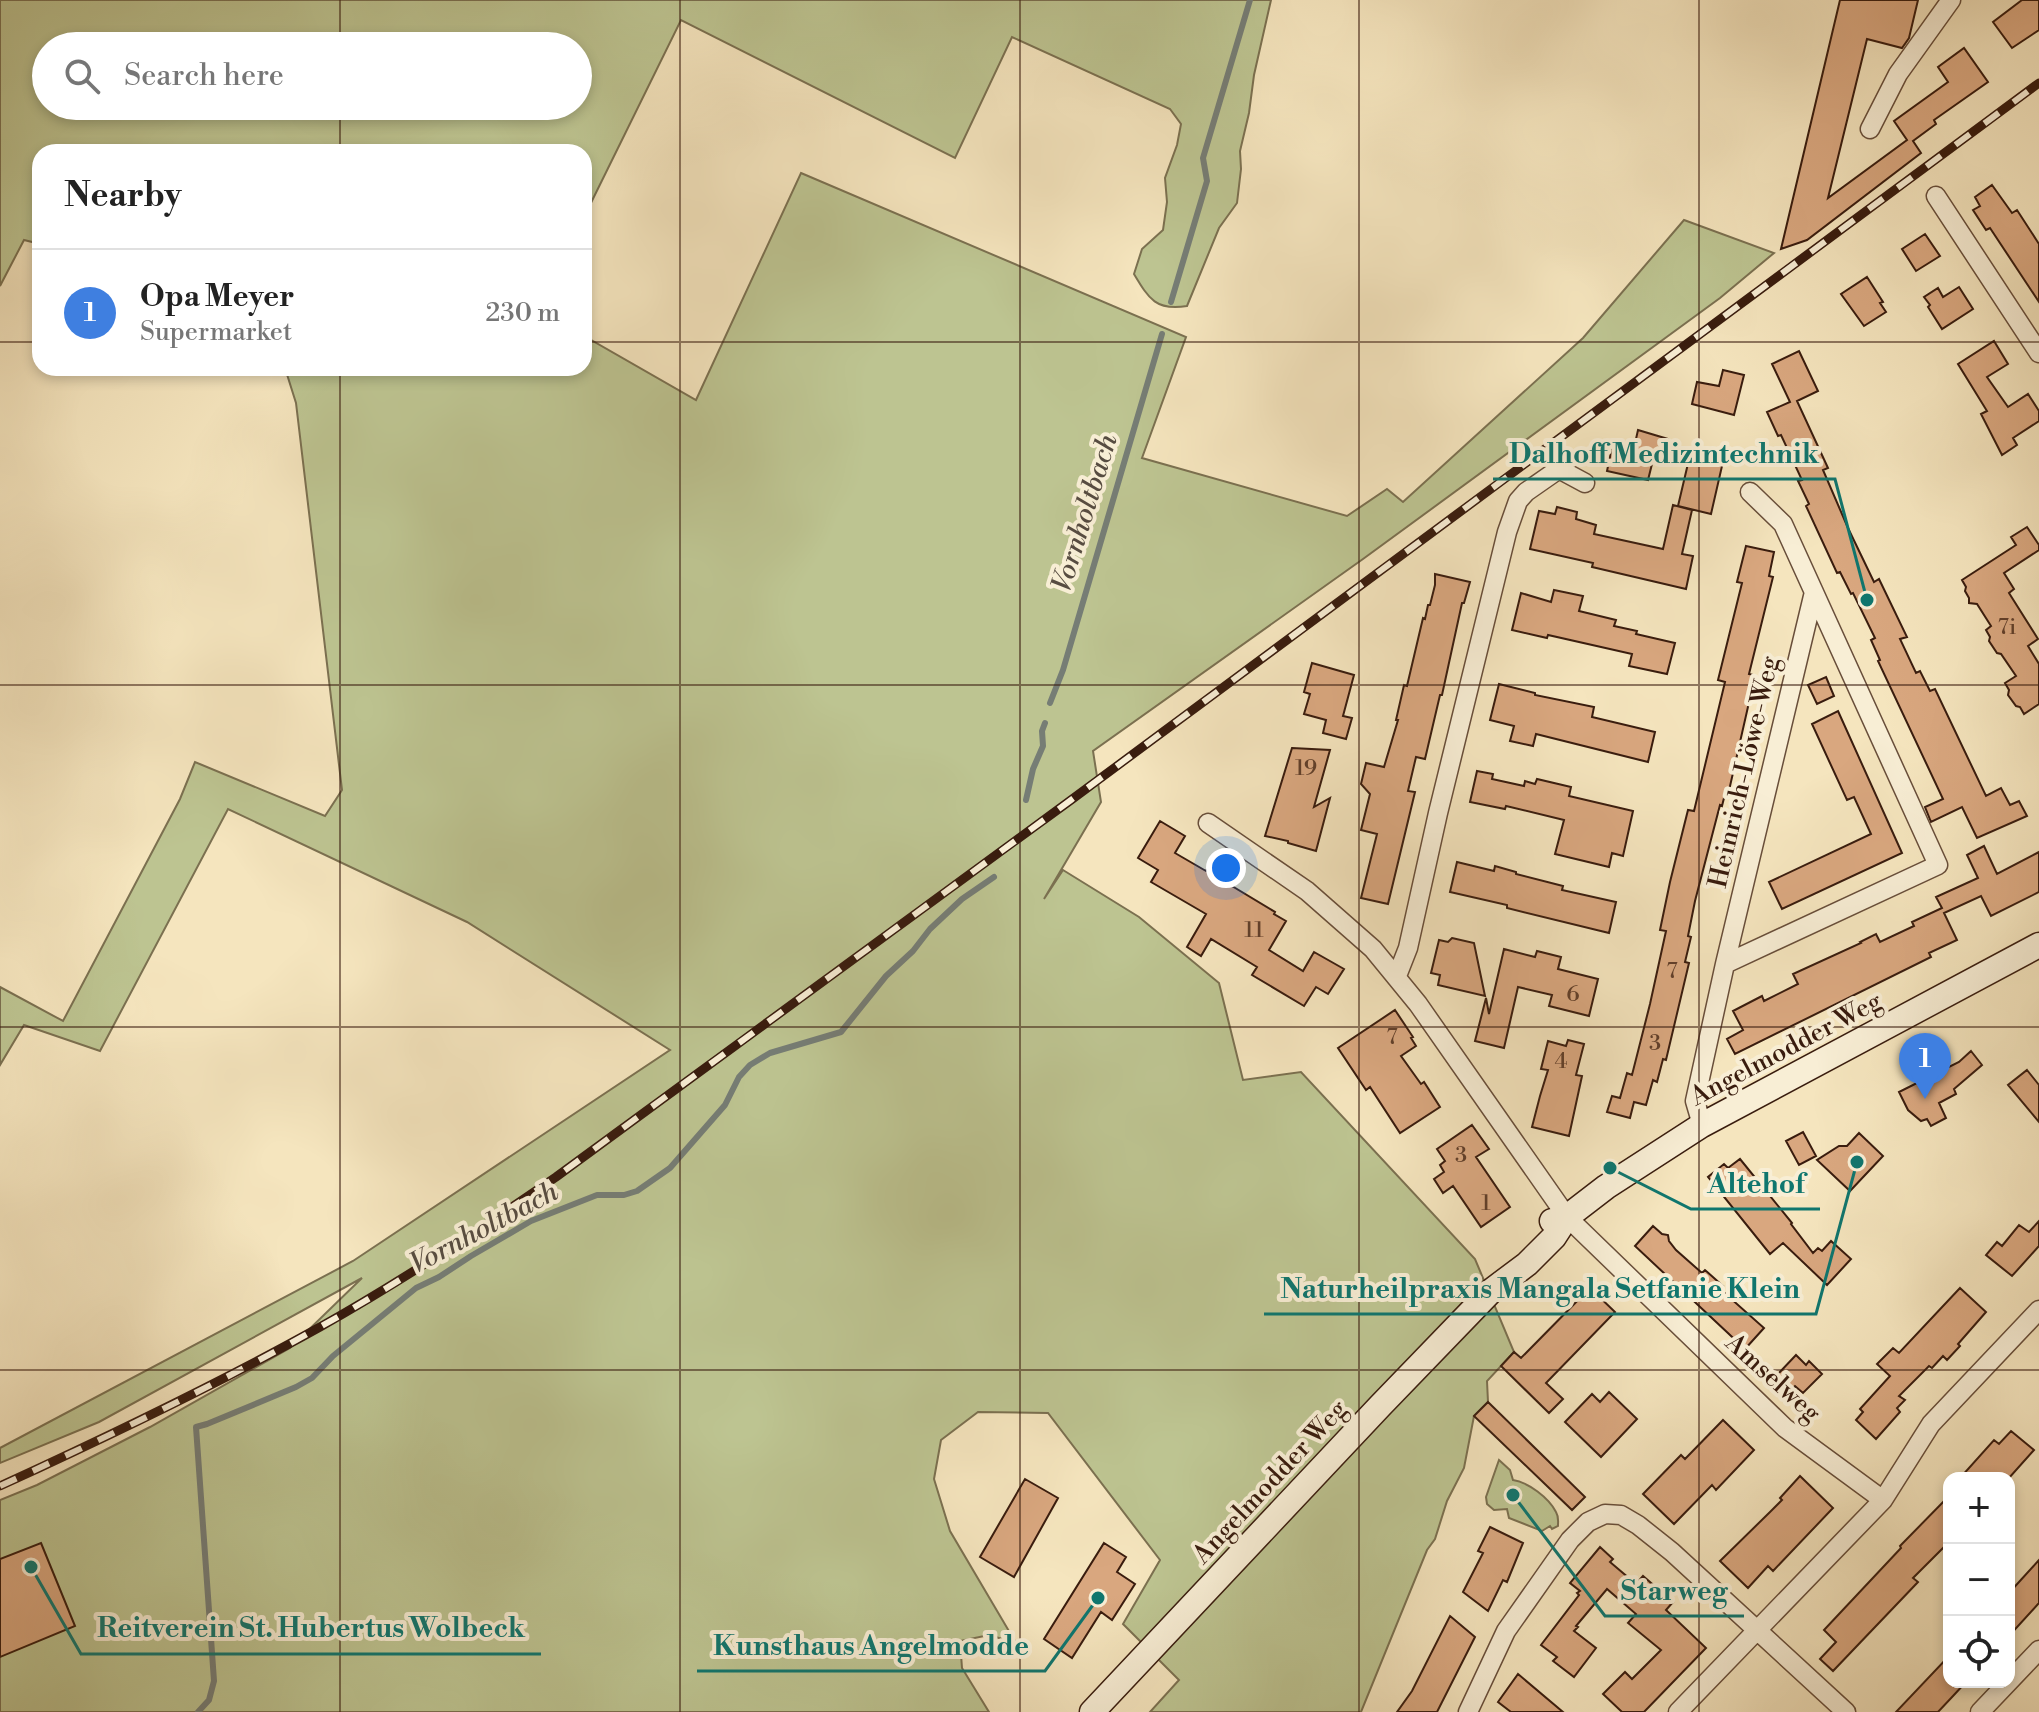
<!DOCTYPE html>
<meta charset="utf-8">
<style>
:root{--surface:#fff;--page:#f2f2f2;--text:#222;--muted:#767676;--line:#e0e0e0;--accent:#8f2418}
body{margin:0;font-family:"Libre Bodoni",serif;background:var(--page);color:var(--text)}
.controls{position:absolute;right:24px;bottom:24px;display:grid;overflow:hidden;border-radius:16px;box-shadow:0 4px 12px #0003}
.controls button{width:72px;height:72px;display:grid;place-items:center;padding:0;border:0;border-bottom:2px solid var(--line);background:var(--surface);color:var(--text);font:40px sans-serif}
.you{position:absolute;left:1226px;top:868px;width:28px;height:28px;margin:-20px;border:6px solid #fff;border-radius:50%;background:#1a73e8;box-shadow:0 0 0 12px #1a73e833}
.badge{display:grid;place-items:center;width:52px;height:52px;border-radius:50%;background:var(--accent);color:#fff;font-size:26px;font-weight:700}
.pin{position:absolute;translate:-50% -66px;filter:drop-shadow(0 2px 4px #0008)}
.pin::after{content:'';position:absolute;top:42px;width:28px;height:24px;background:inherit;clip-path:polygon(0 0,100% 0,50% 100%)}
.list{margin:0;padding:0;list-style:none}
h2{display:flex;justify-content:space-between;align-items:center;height:104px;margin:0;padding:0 32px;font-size:34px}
h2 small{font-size:26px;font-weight:400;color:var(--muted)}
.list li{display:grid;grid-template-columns:52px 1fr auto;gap:24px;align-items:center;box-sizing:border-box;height:128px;padding:0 32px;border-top:2px solid var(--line)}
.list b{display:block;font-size:30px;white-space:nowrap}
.list p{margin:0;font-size:26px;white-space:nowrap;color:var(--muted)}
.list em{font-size:26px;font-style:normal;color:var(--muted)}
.icon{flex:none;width:44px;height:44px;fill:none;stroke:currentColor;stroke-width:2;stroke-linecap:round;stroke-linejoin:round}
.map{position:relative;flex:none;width:2039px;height:1712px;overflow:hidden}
.search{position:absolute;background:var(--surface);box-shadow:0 4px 12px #0003;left:32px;top:32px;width:560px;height:88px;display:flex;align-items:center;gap:20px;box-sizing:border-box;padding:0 28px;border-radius:44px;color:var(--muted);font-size:30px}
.panel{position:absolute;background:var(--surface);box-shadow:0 4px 12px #0003;left:32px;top:144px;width:560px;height:232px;border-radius:24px}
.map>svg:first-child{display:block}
.green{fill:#bdc491;stroke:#7b7050;stroke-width:2;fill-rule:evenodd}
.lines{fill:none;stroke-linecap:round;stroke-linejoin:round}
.stream{stroke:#767d75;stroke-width:6}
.building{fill:#d9a77f;stroke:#391c0e;stroke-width:2}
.street-casing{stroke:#684e3a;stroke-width:21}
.secondary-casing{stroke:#391c0e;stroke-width:27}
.street{stroke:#f8eed5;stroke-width:18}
.secondary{stroke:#f8eed5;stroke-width:24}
.rail-casing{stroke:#391c0e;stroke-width:9}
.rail{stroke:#f8eed5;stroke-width:6;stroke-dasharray:18;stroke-linecap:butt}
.grid{fill:none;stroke:#391c0e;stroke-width:2;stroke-opacity:0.55}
.labels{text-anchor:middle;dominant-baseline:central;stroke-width:8;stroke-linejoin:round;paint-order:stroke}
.number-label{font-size:22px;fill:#613f2a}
.street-label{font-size:26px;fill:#391c0e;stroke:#f8eed5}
.water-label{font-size:28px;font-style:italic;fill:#574c41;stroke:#f8eed5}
.leader{fill:none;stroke:#0f766e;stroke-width:3}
.callout-dot{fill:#0f766e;stroke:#f8eed5;stroke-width:3}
.callout-label{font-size:28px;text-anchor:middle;font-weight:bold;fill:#0f766e;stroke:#f8eed5;stroke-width:8;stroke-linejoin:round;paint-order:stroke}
</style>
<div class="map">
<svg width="2039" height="1712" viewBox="0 0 2039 1712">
<rect width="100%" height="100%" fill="#f5e5be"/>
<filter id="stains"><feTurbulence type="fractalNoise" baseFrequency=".0025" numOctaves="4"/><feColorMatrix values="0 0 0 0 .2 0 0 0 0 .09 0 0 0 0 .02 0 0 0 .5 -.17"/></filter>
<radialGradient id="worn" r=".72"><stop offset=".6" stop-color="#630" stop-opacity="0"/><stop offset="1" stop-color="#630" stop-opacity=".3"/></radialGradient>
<path class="green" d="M0 0H1271L1254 75 1249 113 1240 151 1241 169 1237 203 1219 228 1187 306C1156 311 1149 299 1134 274L1142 249 1163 230 1167 202 1165 178 1177 145 1181 124 1170 109 1012 37 955 158 681 20 584 217V152H40V244L24 240 0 286ZM46 46H578V106H46Z
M801 173 1186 337 1142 458 1347 516 1387 489 1403 502 1583 338 1684 220 1774 253 1720 298 1363 559 1093 751 1101 802 1044 899 1063 870 1139 917 1219 983 1243 1080 1301 1072 1475 1259 1514 1352 1487 1381 1488 1402 1474 1416 1464 1468 1447 1501 1435 1539 1427 1550 1361 1712H1150L1179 1680 1123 1624 1160 1560 1048 1413 978 1412 941 1440 934 1479 950 1531 1016 1643 989 1635 960 1641 962 1668 989 1712H0V1500L37 1485 150 1427 290 1348 362 1278 99 1422 0 1463V1448L353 1261 670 1050 467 922 228 809 100 1051 24 1025 0 1065V987L63 1021 180 799 195 762 325 816 342 790 296 403 285 368H584V336L696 400Z
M1499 1460 1510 1470 1513 1480C1528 1482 1549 1498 1556 1512 1559 1517 1558 1520 1558 1526L1552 1529 1550 1526 1542 1531 1509 1518 1507 1509 1494 1510 1487 1504 1486 1497Z"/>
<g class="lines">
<path class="stream" d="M1171 302 1207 181 1203 158 1250 0
M1050 703 1063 670 1162 334
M1026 800 1033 769 1043 746 1042 731 1045 723
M198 1712 209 1700 214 1681 196 1427 207 1424 296 1387 312 1378 333 1356 416 1288 439 1277 471 1256 531 1221 597 1195H624L637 1191 670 1168 725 1105 739 1077 750 1065 770 1053 841 1032 886 976 913 951 930 929 962 899 994 877"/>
</g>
<path class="building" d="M1840 0H1918L1909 38 1902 48 1867 39 1828 198 1907 140 1894 121 1948 82 1938 67 1964 48 1988 82 1934 120 1936 124 1913 141 1921 153 1807 240 1781 249Z
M2022 0H2039V30L2012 48 1993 22Z
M1992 185 2012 213 2017 210 2039 244V302L1990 228 1986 230 1973 210 1980 206 1975 197Z
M1925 234 1940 256 1916 271 1902 249Z
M1867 277 1883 302 1880 303 1886 312 1864 326 1841 294Z
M1959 287 1973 309 1942 329 1928 307 1930 305 1924 297 1938 288 1943 297Z
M1994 341 2008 364 1987 377 2008 407 2028 394 2039 411V421L2013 438 2017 445 2002 455 1981 414 1987 411 1958 364Z
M1799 351 1818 391 1797 401 1828 468 1823 470 1848 528 1874 582 1879 579 1907 637 1900 639 1916 673 1920 671 1930 691 1935 689 1986 796 2001 788 2010 805 2019 801 2027 816 1977 838 1962 807 1931 822 1925 807 1943 799 1878 661 1880 660 1871 640 1875 638 1853 593 1851 594 1840 572 1837 573 1806 506 1809 504 1798 481 1802 480 1781 435 1778 436 1767 412 1790 402 1772 364Z
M1723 370 1744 375 1734 415 1692 404 1697 382 1719 386Z
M1638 430 1668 439 1663 458 1654 456 1648 480 1607 471 1613 443 1634 448Z
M1690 455 1707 459 1706 462 1722 466 1711 514 1678 506Z
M1673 505 1692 510 1682 554 1693 556 1686 589 1592 567 1593 563 1530 549 1539 511 1555 514 1557 507 1577 512 1576 519 1596 525 1594 534 1663 549Z
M2027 527 2039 545V550L2004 573 2014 589 2009 593 2038 639 2028 646 2039 664V704L2024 714 2020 707 2016 706 2008 695 2009 690 2005 683 2016 676 2001 654 1997 653 1989 641 1990 637 1986 630 1991 626 1977 604 1969 603V598L1965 591 1966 587 1962 580 2016 545 2011 537Z
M1746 546 1774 552 1769 576 1773 577 1749 674 1753 675 1747 697 1750 698 1728 795 1725 794 1722 806 1720 805 1695 901 1688 936 1691 937 1685 962 1689 963 1666 1060 1663 1059 1657 1082 1653 1080 1646 1105 1634 1102 1630 1118 1607 1112 1612 1096 1620 1098 1627 1073 1632 1075 1650 1004 1666 931 1660 930 1670 882 1688 810 1694 811 1725 682 1718 680 1742 583 1737 582Z
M1435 574 1470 582 1464 603H1462L1442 695H1440L1425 759 1416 757 1408 791 1415 792 1388 904 1361 898 1377 834 1361 830 1370 794 1361 784 1366 763 1384 767 1398 720H1396L1404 685 1407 686 1423 618 1425 619 1428 605H1430L1435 585Z
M1554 590 1583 596 1579 611 1616 620 1614 626 1637 631 1636 634 1675 643 1667 674 1629 666 1632 654 1548 635 1547 638 1512 630 1521 593 1551 602Z
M1312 663 1354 675 1343 716 1352 718 1346 739 1323 733 1326 720 1304 714 1310 694 1304 692Z
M1826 677 1834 696 1817 704 1808 685Z
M1499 684 1535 693V695L1594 707 1592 717 1655 732 1648 762 1536 734 1533 746 1510 741 1514 726 1490 720Z
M1838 711 1902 853 1782 909 1769 882 1871 834 1854 797 1847 800 1812 724Z
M1292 748 1330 750 1314 807 1330 798 1316 851 1288 843V841L1265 836Z
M1477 771 1493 774 1492 779 1524 786 1525 781 1535 784 1537 779 1571 787 1569 796 1633 811 1623 856 1612 853 1609 867 1555 854 1564 820 1506 806 1505 809 1470 802Z
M1160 821 1185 836 1175 853 1206 871 1209 866 1235 882 1232 886 1275 912 1274 914 1286 921 1269 950 1303 971 1314 952 1344 969 1328 994 1316 987 1304 1006 1252 975 1257 967 1211 939 1201 956 1187 947 1206 914 1151 882 1158 870 1138 858Z
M1984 846 1997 874 2039 852V892L1991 916 1981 896 1944 913 1957 940 1929 953 1931 957 1735 1054 1727 1039 1743 1030 1733 1011 1762 996 1764 1001 1798 984 1793 974 1861 943 1860 942 1876 934 1880 942 1914 926 1912 922 1942 908 1936 897 1978 878 1967 855Z
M1457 862 1494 871 1495 866 1516 872V874L1563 886 1562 890 1616 902 1609 933 1507 908V905L1450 892Z
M1452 938 1474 943 1485 996 1438 985 1440 975 1431 973 1439 940 1448 942Z
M1504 949 1535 957 1537 951 1561 957 1558 969 1598 979 1589 1016 1549 1006 1552 995 1518 987 1504 1048 1475 1041 1486 998 1489 1014Z
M1395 1010 1413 1037 1411 1038 1416 1046 1401 1056 1421 1084 1424 1082 1440 1107 1400 1133 1370 1087 1366 1090 1338 1048Z
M1568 1040 1584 1044 1576 1075 1582 1076 1569 1136 1532 1127 1540 1096 1548 1070 1541 1069 1548 1041 1566 1046Z
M1971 1051 1982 1065 1954 1089 1956 1094 1939 1103 1946 1118 1931 1126 1927 1119 1921 1121 1908 1110 1899 1092 1959 1062Z
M2027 1070 2039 1085V1122L2008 1085Z
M1472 1125 1489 1149 1476 1157 1510 1207 1481 1227 1453 1186 1443 1193 1434 1179 1444 1172 1440 1165 1445 1161 1437 1149Z
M1803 1132 1816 1156 1799 1165 1786 1141Z
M1859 1133 1883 1156 1850 1191 1817 1160 1839 1146H1847Z
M1740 1159 1792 1223 1791 1224 1813 1253 1818 1248 1822 1251 1831 1241 1851 1259 1827 1285 1783 1243 1770 1254 1708 1177 1724 1164 1728 1168Z
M2039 1221V1246L2012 1276 1986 1255 1997 1242 2002 1246 2019 1225 2029 1232Z
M1653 1226 1662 1234 1668 1235 1669 1241 1676 1250 1702 1273 1705 1270 1723 1286 1720 1289 1764 1328 1745 1349 1635 1246Z
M1590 1288 1615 1312 1546 1383 1563 1399 1549 1413 1501 1366 1514 1352 1521 1358Z
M1960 1288 1986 1312 1958 1344 1960 1346 1947 1360 1943 1356 1932 1368 1929 1366 1899 1396 1905 1400 1897 1408 1900 1412 1876 1439 1856 1420 1863 1412 1860 1409 1890 1376 1877 1364 1893 1348 1899 1353Z
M1796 1355 1806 1365 1809 1361 1822 1374 1803 1393 1795 1386 1792 1389 1777 1375Z
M1609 1392 1637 1419 1601 1457 1565 1422 1592 1394 1600 1402Z
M1488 1402 1585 1497 1572 1510 1474 1416Z
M1723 1420 1754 1450 1716 1490 1712 1485 1674 1524 1643 1494 1681 1455 1685 1459Z
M2011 1431 2034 1450 2009 1478H1960L1994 1440 1999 1444Z
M1800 1476 1833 1508 1773 1571 1768 1566 1748 1588 1720 1561 1770 1512 1782 1500 1780 1498Z
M1025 1479 1058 1498 1014 1577 980 1557Z
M1949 1496V1542L1913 1578 1918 1582 1833 1671 1820 1659 1836 1642 1824 1630 1901 1548 1900 1546Z
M1490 1527 1523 1543 1507 1582 1503 1580 1488 1611 1463 1592 1483 1553 1478 1551Z
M41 1543 75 1626 0 1657V1559Z
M1104 1543 1126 1557 1117 1572 1135 1584 1112 1620 1101 1612 1072 1658 1044 1639Z
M1600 1547 1613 1559 1610 1562 1636 1584 1643 1576 1673 1602 1666 1610 1706 1648 1644 1712H1622L1603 1694 1625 1672 1632 1679 1661 1650 1628 1623 1636 1614 1607 1589 1576 1626 1578 1627 1574 1631 1596 1648 1574 1677 1553 1661 1557 1657 1541 1645 1579 1595 1577 1593 1580 1591 1570 1583Z
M2039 1560V1603L2009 1636V1593Z
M1450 1616 1475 1637 1437 1712H1397L1412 1691Z
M1949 1656V1682H1966L1953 1696 1938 1712H1896Z
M1518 1674 1563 1712H1511L1498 1702Z"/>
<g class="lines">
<defs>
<path id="street" d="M1870 129 1898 74 1951 0
M1936 196 2039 353
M1208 823 1307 891 1373 949 1418 1004 1567 1217 1785 1428 1883 1500
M1725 964 1938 865 1783 524 1750 492
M1397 976 1408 948 1438 813 1507 532 1518 501 1526 492 1559 469 1585 483
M1702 1125 1695 1101 1725 964 1814 592
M1468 1712 1506 1631 1570 1540 1588 1522 1605 1514 1621 1515 1638 1525 1672 1552 1846 1712
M1678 1712 1883 1500 1931 1424 2039 1310
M1980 1712 2039 1650"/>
<path id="secondary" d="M1552 1221 1567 1217 1606 1187 1702 1125 2039 945
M1092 1712 1380 1406 1491 1291 1527 1264 1554 1237 1567 1217"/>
</defs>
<use href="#street" class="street-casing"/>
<use href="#secondary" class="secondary-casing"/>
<use href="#street" class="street"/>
<use href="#secondary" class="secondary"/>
<defs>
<path id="rail" d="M0 1486C109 1436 216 1385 320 1327 402 1281 479 1230 556 1177L1071 800 2039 83"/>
</defs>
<use href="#rail" class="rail-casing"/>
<use href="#rail" class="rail"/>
</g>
<path class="grid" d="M340 0V46M680 0V1712M1020 0V1712M1359 0V1712M1699 0V1712M340 106V152M0 342H40M584 342H2039M340 368V1712M0 685H2039M0 1027H2039M0 1370H2039"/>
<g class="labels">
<g class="number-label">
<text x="2007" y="627">7i</text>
<text x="1306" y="768">19</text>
<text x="1254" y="930">11</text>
<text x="1672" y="971">7</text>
<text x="1573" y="994">6</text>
<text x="1392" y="1037">7</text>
<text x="1655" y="1043">3</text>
<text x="1561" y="1061">4</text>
<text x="1461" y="1155">3</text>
<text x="1486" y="1203">1</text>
</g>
<g class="street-label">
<text transform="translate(1744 772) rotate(-77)">Heinrich-Löwe-Weg</text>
<text transform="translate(1786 1049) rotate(-28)">Angelmodder Weg</text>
<text transform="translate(1773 1378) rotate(42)">Amselweg</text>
<text transform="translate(1270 1482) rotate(-47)">Angelmodder Weg</text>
</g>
<g class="water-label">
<text transform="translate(1085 513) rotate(-73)">Vornholtbach</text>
<text transform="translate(484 1228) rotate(-28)">Vornholtbach</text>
</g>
</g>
<path class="leader" d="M1867 600L1835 479H1493M1610 1168L1691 1209H1820M1857 1162L1816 1314H1264M1513 1495L1605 1616H1744M31 1567L81 1654H541M1098 1598L1045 1671H697"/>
<g class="callout-dot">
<circle cx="1867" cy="600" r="8"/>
<circle cx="1610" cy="1168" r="8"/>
<circle cx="1857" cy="1162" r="8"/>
<circle cx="1513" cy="1495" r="8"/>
<circle cx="31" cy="1567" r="8"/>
<circle cx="1098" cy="1598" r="8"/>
</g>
<g class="callout-label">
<text x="1664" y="463">Dalhoff Medizintechnik</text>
<text x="1756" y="1193">Altehof</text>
<text x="1540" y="1298">Naturheilpraxis Mangala Setfanie Klein</text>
<text x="1674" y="1600">Starweg</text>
<text x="311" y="1637">Reitverein St. Hubertus Wolbeck</text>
<text x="871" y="1655">Kunsthaus Angelmodde</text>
</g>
<rect width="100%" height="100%" filter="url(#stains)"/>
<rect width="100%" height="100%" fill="url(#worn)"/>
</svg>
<div class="controls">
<button>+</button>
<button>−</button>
<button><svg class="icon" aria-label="locate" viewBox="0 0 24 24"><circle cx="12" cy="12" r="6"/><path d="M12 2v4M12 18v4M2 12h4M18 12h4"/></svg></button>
</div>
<div class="you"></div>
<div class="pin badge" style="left:1925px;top:1099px;background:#3f7fe0">1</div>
<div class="search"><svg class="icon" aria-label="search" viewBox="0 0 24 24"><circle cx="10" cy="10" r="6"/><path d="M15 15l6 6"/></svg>Search here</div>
<section class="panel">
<h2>Nearby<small></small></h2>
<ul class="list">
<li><span class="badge" style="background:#3f7fe0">1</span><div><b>Opa Meyer</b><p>Supermarket</p></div><em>230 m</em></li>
</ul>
</section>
</div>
